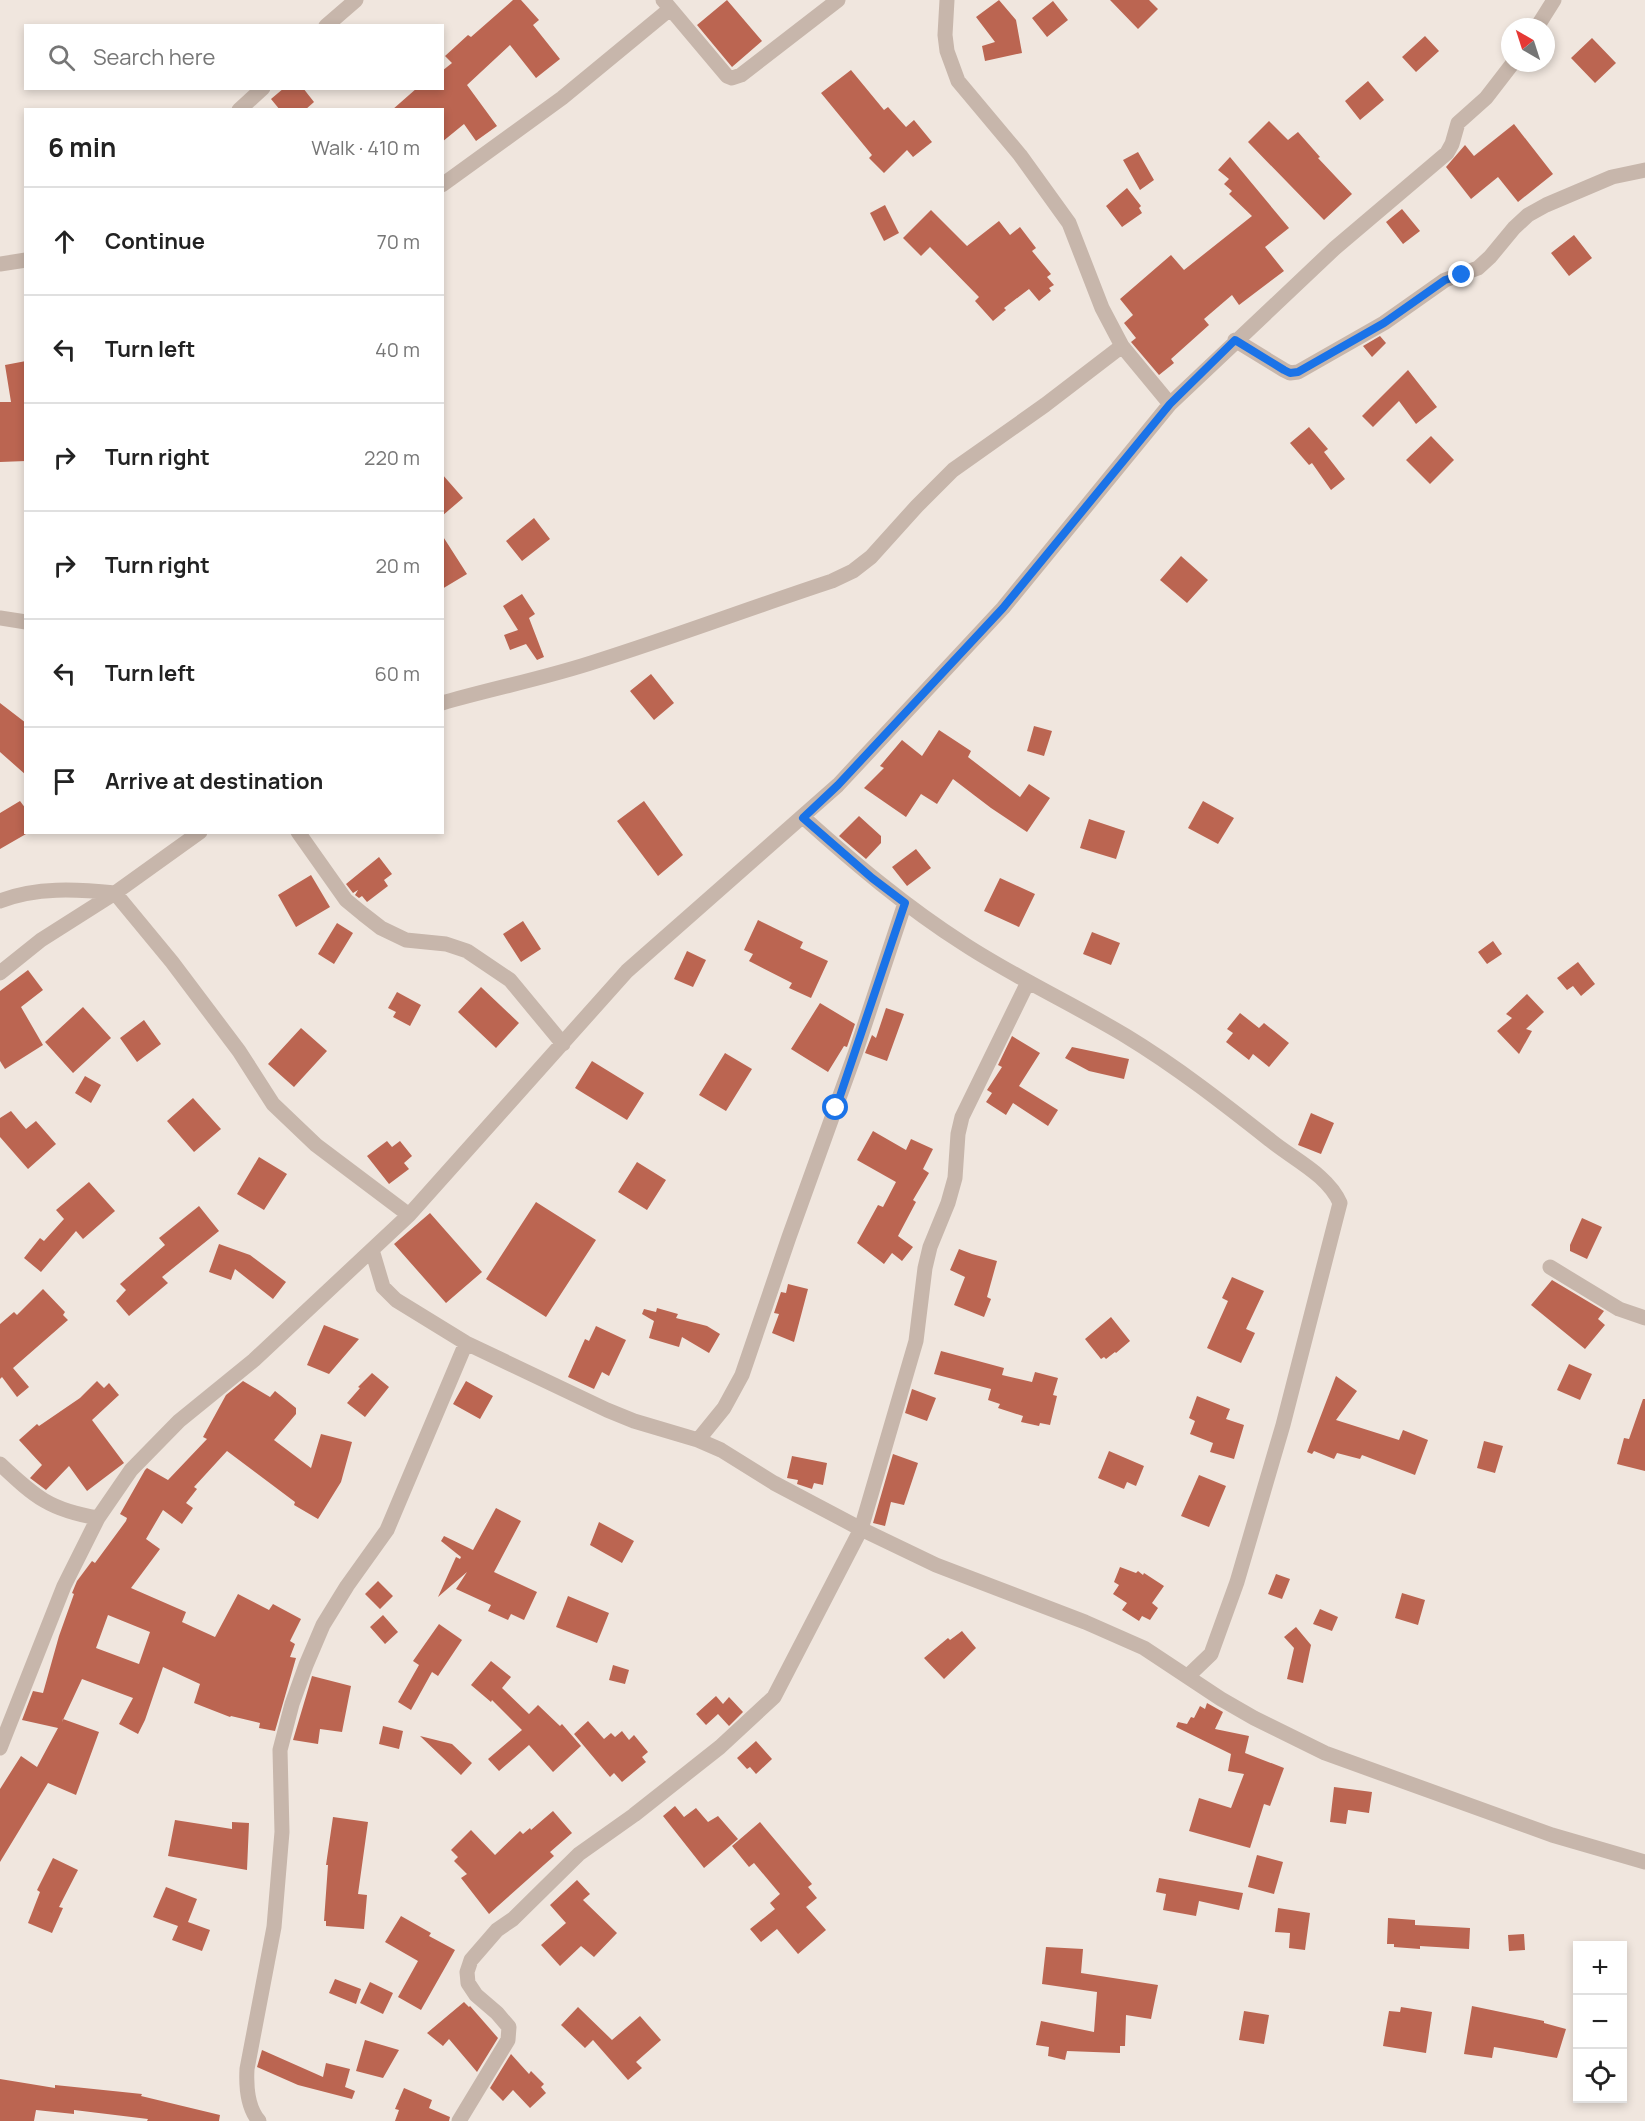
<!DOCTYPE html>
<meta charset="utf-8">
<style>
:root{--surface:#fff;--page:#f2f2f2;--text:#222;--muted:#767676;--line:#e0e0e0}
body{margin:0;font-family:Manrope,sans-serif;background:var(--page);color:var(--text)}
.controls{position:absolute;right:18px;bottom:18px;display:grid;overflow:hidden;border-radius:0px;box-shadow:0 3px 9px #0003}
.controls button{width:54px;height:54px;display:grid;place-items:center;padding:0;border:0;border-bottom:2px solid var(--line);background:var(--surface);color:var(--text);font:30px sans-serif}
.compass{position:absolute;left:1501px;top:18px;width:54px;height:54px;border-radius:50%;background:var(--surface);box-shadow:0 3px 9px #0003;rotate:321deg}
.stop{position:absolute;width:18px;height:18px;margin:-14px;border:4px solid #1a73e8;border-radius:50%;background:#fff}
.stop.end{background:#1a73e8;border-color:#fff;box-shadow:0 2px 6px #0008}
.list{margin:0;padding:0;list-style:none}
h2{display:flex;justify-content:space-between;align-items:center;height:78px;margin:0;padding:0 24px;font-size:26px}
h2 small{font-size:20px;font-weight:400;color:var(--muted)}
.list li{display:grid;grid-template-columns:39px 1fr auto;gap:18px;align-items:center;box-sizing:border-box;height:108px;padding:0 24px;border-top:2px solid var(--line)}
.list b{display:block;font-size:22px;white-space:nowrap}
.list em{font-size:20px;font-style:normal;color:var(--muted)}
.icon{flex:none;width:33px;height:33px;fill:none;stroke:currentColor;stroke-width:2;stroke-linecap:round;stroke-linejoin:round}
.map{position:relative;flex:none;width:1645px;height:2121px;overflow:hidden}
.search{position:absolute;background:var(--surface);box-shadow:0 3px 9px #0003;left:24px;top:24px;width:420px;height:66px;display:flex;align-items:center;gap:15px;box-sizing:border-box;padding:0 21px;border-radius:0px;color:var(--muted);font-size:22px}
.panel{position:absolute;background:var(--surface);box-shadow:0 3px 9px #0003;left:24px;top:108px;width:420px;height:726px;border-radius:0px}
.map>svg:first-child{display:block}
.building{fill:#bb6551;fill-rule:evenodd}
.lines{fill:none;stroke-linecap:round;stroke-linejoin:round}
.minor{stroke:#c7b6ab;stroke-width:15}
.route{stroke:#1a73e8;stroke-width:8}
</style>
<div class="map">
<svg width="1645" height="2121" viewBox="0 0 1645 2121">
<rect width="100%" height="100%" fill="#f0e6de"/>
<path class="building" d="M513 0H521L539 20 533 25 560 59 536 78 510 45 467 85 497 126 476 141 464 124 442 142V110H392L417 88H442V71L452 63 445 56 468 35 471 37Z
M727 0 762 41 732 67 697 25Z
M999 0 1016 20 1022 53 985 61 982 46 995 42 976 17Z
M1110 0H1149L1158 9 1138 29Z
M1053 1 1068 20 1047 37 1032 18Z
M1425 36 1439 51 1416 72 1402 57Z
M1592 38 1616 63 1595 83 1571 58Z
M851 70 884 110 888 107 906 127 914 120 932 142 913 157 907 150 884 173 869 158 872 155 821 93Z
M1368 81 1384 100 1360 120 1345 101Z
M284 88H303L314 102 305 110H280L271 99Z
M1269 121 1288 140 1298 132 1320 157 1318 158 1352 194 1324 220 1248 142Z
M1514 124 1553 174 1518 202 1498 177 1471 199 1446 167 1465 145 1474 156Z
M1138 152 1154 180 1140 190 1123 160Z
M1230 157 1289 228 1265 247 1284 271 1239 305 1232 295 1204 319 1209 325 1171 359 1174 363 1159 375 1131 342 1136 338 1124 323 1133 315 1120 299 1171 255 1184 270 1252 216 1229 194 1232 191 1224 184 1229 179 1218 170Z
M1127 188 1141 206 1139 208 1142 213 1122 227 1106 206Z
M885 205 899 233 884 241 870 213Z
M1402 209 1420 231 1403 244 1386 222Z
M931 210 967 246 999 221 1010 235 1020 227 1036 248 1032 251 1051 274 1047 277 1054 285 1049 288 1051 291 1039 301 1029 289 1004 308 1006 310 993 321 975 301 979 297 930 247 921 256 903 238Z
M1574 235 1592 258 1569 276 1551 253Z
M1380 336 1386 343 1372 357 1363 346Z
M26 361V461L0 462V402H11L5 365Z
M1408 370 1437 407 1416 424 1399 401 1373 427 1362 416Z
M1309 427 1328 449 1324 452 1345 479 1331 490 1312 463 1309 465 1290 443Z
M1431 436 1454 460 1430 484 1406 460Z
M442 474 463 498 442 516Z
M534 518 550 539 522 561 506 541Z
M442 535 467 574 442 589Z
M1181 556 1208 580 1187 603 1160 580Z
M522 594 535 614 529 618 544 657 537 660 526 644 510 650 504 635 518 630 503 606Z
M651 674 674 703 654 720 630 691Z
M0 703 26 723V775L0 752Z
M1034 726 1052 731 1044 756 1027 751Z
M939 730 971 751 968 757 1020 797 1029 784 1050 798 1027 832 991 808 953 779 937 804 921 794 906 817 864 788 884 768 880 766 902 740 922 756Z
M20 801 26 809V834L0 849V813Z
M644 801 683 855 658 876 617 821Z
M1203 801 1234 818 1218 844 1188 828Z
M859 816 881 836V843L866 859 839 836Z
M1089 819 1125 831 1116 859 1080 848Z
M916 849 931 868 907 886 892 867Z
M379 857 392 874 384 880 388 886 367 902 362 896 359 898 355 895 358 890 353 893 346 884Z
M311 875 330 907 296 927 278 895Z
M1000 878 1035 894 1019 927 984 911Z
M758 920 803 942 800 948 828 961 811 998 789 988 792 983 749 961 753 954 744 950Z
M523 921 541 949 521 962 503 934Z
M337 923 353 933 334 964 318 954Z
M1092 932 1120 943 1111 965 1083 954Z
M1493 941 1502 954 1487 964 1478 952Z
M687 951 706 960 693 987 674 979Z
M1578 962 1595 984 1581 996 1573 986 1567 990 1557 978Z
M28 970 43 990 21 1007 43 1045 5 1069 0 1061V991Z
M481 987 519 1023 496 1048 458 1012Z
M397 992 421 1005 410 1026 393 1017 396 1012 388 1008Z
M1527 994 1544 1012 1526 1029 1532 1031 1519 1054 1497 1031 1512 1018 1506 1014Z
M820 1003 855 1024 847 1047 844 1046 828 1072 791 1049Z
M83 1007 111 1038 73 1073 45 1042Z
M886 1008 904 1014 887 1061 865 1053 872 1035 876 1038Z
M1240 1013 1259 1028 1264 1023 1289 1043 1269 1067 1253 1054 1249 1060 1226 1042 1233 1033 1227 1029Z
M144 1020 161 1044 137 1062 120 1038Z
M301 1028 327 1051 294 1087 268 1064Z
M1012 1036 1040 1053 1019 1086 1058 1110 1048 1126 1013 1103 1006 1115 986 1102 992 1093 987 1090 1002 1067 998 1065Z
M1072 1047 1129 1059 1124 1079 1089 1071 1065 1058Z
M725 1053 752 1069 726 1111 699 1095Z
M592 1061 644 1093 627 1120 575 1088Z
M85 1076 101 1085 91 1103 75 1093Z
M193 1098 221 1129 194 1152 167 1121Z
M11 1111 26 1129 36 1121 56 1144 28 1169 0 1137V1118Z
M1311 1113 1334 1123 1321 1154 1298 1145Z
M873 1131 906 1150 911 1139 933 1149 923 1169 929 1173 913 1200 916 1202 898 1236 913 1247 902 1261 892 1253 884 1264 857 1243 878 1205 883 1207 896 1182 857 1160Z
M387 1141 392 1147 400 1141 412 1156 404 1163 409 1169 389 1184 367 1156Z
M259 1157 287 1174 264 1210 237 1194Z
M637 1162 666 1180 647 1210 618 1192Z
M89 1182 115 1211 83 1239 76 1231 41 1272 24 1258 40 1238 44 1241 64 1219 56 1210Z
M536 1202 596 1240 546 1317 486 1279Z
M199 1206 219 1231 162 1277 168 1283 129 1316 116 1301 126 1290 120 1284 165 1245 159 1238Z
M430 1213 482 1272 446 1303 394 1244Z
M1582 1218 1602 1227 1587 1259 1570 1251V1245Z
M219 1244 250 1255 286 1282 273 1299 235 1269 231 1280 209 1272Z
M959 1249 972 1254 997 1261 987 1297 991 1299 984 1317 954 1305 965 1277 950 1270Z
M1232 1277 1264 1291 1246 1329 1255 1333 1241 1363 1207 1348 1228 1301 1222 1298Z
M1552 1280 1604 1311 1598 1319 1605 1325 1585 1349 1531 1305Z
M788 1284 808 1289 794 1342 772 1333 779 1314 774 1313 781 1292 786 1293Z
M43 1289 65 1312 63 1315 68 1320 13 1368 29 1387 17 1397 2 1377 0 1379V1324L14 1312 17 1315Z
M657 1308 678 1314 676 1318 707 1326 720 1334 709 1353 682 1337 679 1347 649 1338 654 1321 642 1314 644 1309 656 1312Z
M1111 1317 1130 1341 1116 1353 1115 1352 1106 1359 1104 1357 1101 1359 1085 1339Z
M324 1325 359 1339 329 1374 307 1365Z
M596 1326 626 1340 609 1376 602 1372 594 1389 568 1377 585 1339 589 1341Z
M941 1351 1004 1368 1002 1375 1032 1382 1035 1372 1058 1378 1053 1395 1057 1396 1050 1425 1040 1423 1039 1426 1021 1422 1023 1416 998 1408 1000 1404 988 1400 991 1389 934 1374Z
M1569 1364 1592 1374 1580 1400 1557 1390Z
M372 1373 389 1387 365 1417 347 1403 360 1388 358 1387Z
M1336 1376 1357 1391 1336 1420 1399 1440 1403 1430 1428 1440 1415 1475 1362 1455 1360 1459 1337 1453 1334 1459 1314 1451 1312 1454 1307 1452Z
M97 1381 104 1388 109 1383 119 1395 92 1420 124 1463 87 1491 69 1466 46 1490 30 1478 42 1465 19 1440 37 1424 39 1426 80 1398Z
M243 1381 270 1397 275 1391 296 1408V1414L274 1440 311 1468 321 1434 352 1442 341 1482 318 1519 294 1505 295 1502 227 1451 194 1487 197 1489 186 1503 193 1508 182 1524 163 1510 146 1539 160 1549 131 1588 186 1612 182 1622 215 1637 238 1594 269 1610 273 1604 301 1619 290 1641 295 1644 290 1657 296 1658 275 1731 259 1728 260 1723 231 1716 230 1717 194 1703 200 1684 163 1667 145 1720 138 1734 119 1724 133 1698 82 1679 62 1722 63 1719 99 1732 76 1795 48 1783 0 1862V1789L21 1756 37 1767 58 1728 22 1720 33 1691 43 1693 59 1636 74 1594 72 1593 77 1581 92 1561 95 1563 126 1521 127 1518 120 1514 145 1470 147 1468 168 1480 207 1439 203 1437 226 1395ZM108 1615 150 1632 139 1664 96 1648Z
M466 1381 493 1396 480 1419 453 1404Z
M912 1389 936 1398 927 1421 905 1413Z
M1197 1396 1230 1409 1226 1419 1244 1425 1234 1459 1210 1452 1213 1443 1190 1434 1195 1421 1189 1418Z
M1643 1399H1645V1471L1617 1464 1624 1438 1629 1439Z
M1484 1441 1503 1446 1495 1473 1477 1468Z
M1109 1451 1144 1466 1136 1486 1127 1482 1124 1489 1098 1478Z
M893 1454 918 1463 904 1505 891 1502 885 1526 873 1523Z
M792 1456 827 1463 823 1485 814 1483 812 1489 797 1484 798 1480 787 1478Z
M1199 1475 1226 1486 1209 1527 1181 1516Z
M496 1508 521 1521 494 1572 537 1592 524 1620 511 1614 508 1620 488 1611 491 1605 456 1589 467 1572 438 1597 456 1557 460 1559 461 1557 441 1541 444 1536 473 1550Z
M599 1522 634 1541 622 1563 590 1545Z
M1120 1567 1136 1573 1138 1571 1143 1575 1144 1573 1164 1586 1152 1603 1158 1608 1150 1620 1142 1616 1139 1621 1122 1610 1127 1603 1113 1594 1119 1585 1114 1582Z
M1276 1574 1290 1579 1282 1599 1268 1594Z
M378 1581 393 1596 380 1609 365 1594Z
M1402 1593 1425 1600 1418 1625 1395 1618Z
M568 1596 609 1613 597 1643 556 1627Z
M1320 1609 1338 1617 1332 1631 1313 1624Z
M383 1615 398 1632 385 1644 370 1627Z
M439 1624 462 1640 438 1676 432 1672 411 1710 398 1702 419 1665 413 1661Z
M1296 1627 1311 1645 1303 1683 1287 1679 1294 1648 1284 1637Z
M962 1631 976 1648 944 1679 924 1658 948 1638 950 1640Z
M491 1661 511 1677 502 1688 529 1714 538 1705 560 1726 562 1724 581 1746 553 1772 529 1745 499 1771 488 1759 522 1730 492 1700 491 1702 471 1685Z
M613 1665 629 1670 625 1684 609 1680Z
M312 1676 351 1686 342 1732 320 1729 318 1744 293 1740Z
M716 1696 723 1704 729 1697 743 1712 729 1726 718 1714 706 1725 696 1714Z
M1207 1703 1223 1712 1215 1729 1249 1736 1245 1753 1284 1768 1270 1806 1264 1804 1250 1848 1189 1831 1199 1798 1231 1808 1244 1774 1228 1771 1231 1754 1176 1727 1178 1722 1187 1724 1191 1717 1194 1718 1200 1706 1205 1709Z
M588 1721 604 1739 611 1733 615 1737 622 1731 629 1740 634 1735 648 1752 642 1757 646 1762 622 1782 614 1773 610 1777 574 1734Z
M383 1726 403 1731 399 1749 379 1744Z
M420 1736 452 1744 472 1763 461 1775Z
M756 1741 772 1759 756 1774 750 1767 747 1769 737 1758Z
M1334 1787 1372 1792 1369 1813 1348 1810 1346 1824 1330 1822Z
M675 1806 684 1817 696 1808 708 1822 718 1816 738 1839 704 1868 663 1816Z
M553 1811 572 1833 550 1852 554 1856 489 1914 461 1878 467 1874 454 1861 458 1857 451 1850 471 1830 495 1855 520 1831 523 1834 530 1828 531 1830Z
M333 1817 368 1822 358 1894 367 1895 364 1929 326 1926V1921H324L328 1865H326Z
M175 1820 232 1829V1822L249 1823 247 1870 168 1856Z
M760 1822 812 1884 808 1887 817 1898 806 1907 826 1930 798 1954 777 1929 761 1942 750 1929 775 1909 770 1903 780 1894 754 1863 749 1867 732 1846Z
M1257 1855 1283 1862 1274 1894 1248 1887Z
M53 1858 78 1870 59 1907 63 1908 52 1933 28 1923 40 1892 37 1890Z
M1159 1878 1243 1893 1239 1910 1199 1901 1196 1916 1163 1910 1166 1894 1156 1892Z
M577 1880 590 1894 583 1900 617 1933 594 1957 581 1946 560 1966 541 1945 566 1923 550 1905Z
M166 1887 197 1899 188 1922 210 1930 202 1951 172 1940 178 1926 153 1917Z
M1278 1908 1310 1913 1305 1950 1289 1948 1290 1933 1275 1932Z
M401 1916 431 1933 429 1936 455 1950 421 2010 398 1997 418 1961 385 1942Z
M1388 1918 1415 1920V1925L1470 1928 1469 1949 1420 1946V1949L1394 1947V1944H1387Z
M1524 1934 1525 1950 1509 1951 1508 1935Z
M1046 1947 1083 1949 1081 1973 1158 1985 1151 2019 1126 2015 1125 2046H1120V2053L1067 2051 1065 2060 1048 2056 1049 2047 1036 2045 1041 2021 1094 2032 1097 1992 1042 1984Z
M335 1979 361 1989 356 2004 329 1993Z
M370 1982 393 1993 383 2014 360 2003Z
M464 2002 469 2007 470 2006 498 2038 477 2072 449 2039 443 2046 427 2033Z
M1472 2006 1544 2021V2023L1566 2029 1557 2058 1494 2047 1492 2058 1464 2054Z
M578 2007 612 2040 640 2016 661 2040 636 2062 642 2068 628 2080 593 2040 585 2048 561 2025Z
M1401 2007 1432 2012 1426 2053 1383 2046 1389 2011 1400 2012Z
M1244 2011 1269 2015 1264 2044 1239 2040Z
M365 2040 399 2050 383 2078 356 2071Z
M262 2050 323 2077 326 2063 350 2069 345 2087 355 2091 352 2099 298 2085 257 2067Z
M511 2054 529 2074 531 2071 544 2084 541 2087 546 2093 530 2108 513 2090 503 2101 490 2088Z
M0 2079 55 2088V2085L142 2094 141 2096 220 2115 219 2121H147L148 2119 74 2110V2114L36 2110 34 2121H0Z
M404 2088 432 2100 429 2108 450 2117 449 2121H395L399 2110 395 2109Z"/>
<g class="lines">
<path class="minor" d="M663 0 727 76 732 78 741 75 838 0
M947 0 945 35 947 51 958 81 1020 155 1069 223 1102 308 1122 346 1170 404
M326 26 356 0
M1537 27 1554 0
M239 110 263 88
M442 185 562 98 670 9
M0 264 26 260
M1235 340 1284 370 1290 373 1298 372 1384 323 1445 280 1478 268 1490 257 1514 228 1528 215 1546 205 1612 177 1645 170
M0 618 26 622
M442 703C494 688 546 678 597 661 676 636 753 607 832 581L853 571 871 557 917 506 953 470 1045 405 1122 346
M803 817C854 863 906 907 964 944 1016 978 1073 1004 1126 1036 1177 1067 1223 1103 1270 1140 1293 1159 1328 1175 1340 1203L1283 1425 1237 1582 1211 1654 1188 1676
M298 832 346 900 363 914 381 928 406 940 446 944 467 951 510 980 563 1044
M0 901C36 887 76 889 115 893L172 962 239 1051 273 1104 316 1145 409 1215
M0 973 41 940 115 893 200 832
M372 1250 383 1287 396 1300 466 1343 607 1410 634 1421 698 1440 721 1450 774 1483 861 1529 936 1565 1085 1622 1144 1648 1221 1699 1254 1718 1325 1753 1552 1835 1645 1862
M1550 1267 1619 1309 1645 1318
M698 1440 724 1408 742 1375 789 1237 856 1051 905 903
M0 1464C35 1497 50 1510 98 1518
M0 1748 64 1586 98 1518 131 1470 179 1421 254 1360 409 1215 627 971 838 785 1003 608 1170 404 1335 248 1447 153 1452 144 1458 123 1486 98 1513 63
M259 2121C247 2107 246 2087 247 2069L274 1927 282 1832 280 1750 292 1704 306 1665 323 1625 347 1586 387 1530 466 1343
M459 2121 508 2040 509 2027 497 2013 476 1995 468 1983 467 1972 471 1960 497 1930 513 1919 579 1854 634 1815 720 1747 774 1697 861 1529 916 1341 925 1268 930 1247 948 1203 955 1178 958 1134 962 1117 1028 982"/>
</g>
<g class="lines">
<path class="route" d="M836 1108 905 903 872 878 803 818 838 785 1003 608 1170 404 1235 340 1284 370 1290 373 1298 372 1384 323 1445 280 1462 275"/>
</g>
</svg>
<div class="controls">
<button>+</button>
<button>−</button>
<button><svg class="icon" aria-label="locate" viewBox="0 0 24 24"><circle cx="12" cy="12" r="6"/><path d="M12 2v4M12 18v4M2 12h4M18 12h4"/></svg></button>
</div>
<svg class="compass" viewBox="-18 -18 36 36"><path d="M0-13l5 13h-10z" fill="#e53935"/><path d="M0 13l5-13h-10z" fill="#767676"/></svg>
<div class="stop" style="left:836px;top:1108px"></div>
<div class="stop end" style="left:1462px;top:275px"></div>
<div class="search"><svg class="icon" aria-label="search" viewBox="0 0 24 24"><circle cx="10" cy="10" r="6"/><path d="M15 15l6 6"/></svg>Search here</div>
<section class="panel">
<h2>6 min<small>Walk · 410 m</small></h2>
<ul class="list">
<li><svg class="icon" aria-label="ahead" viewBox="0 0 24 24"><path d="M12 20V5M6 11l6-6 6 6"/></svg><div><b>Continue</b></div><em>70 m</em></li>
<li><svg class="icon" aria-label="left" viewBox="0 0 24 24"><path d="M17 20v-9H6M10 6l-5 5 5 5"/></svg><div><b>Turn left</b></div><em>40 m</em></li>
<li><svg class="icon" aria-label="right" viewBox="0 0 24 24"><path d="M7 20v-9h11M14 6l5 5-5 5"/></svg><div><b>Turn right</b></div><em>220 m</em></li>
<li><svg class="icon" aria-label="right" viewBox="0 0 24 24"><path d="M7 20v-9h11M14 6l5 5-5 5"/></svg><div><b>Turn right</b></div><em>20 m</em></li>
<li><svg class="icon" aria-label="left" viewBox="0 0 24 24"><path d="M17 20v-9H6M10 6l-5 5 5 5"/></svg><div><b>Turn left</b></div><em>60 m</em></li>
<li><svg class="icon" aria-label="arrive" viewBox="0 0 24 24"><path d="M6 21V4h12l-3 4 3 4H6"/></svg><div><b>Arrive at destination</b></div></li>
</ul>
</section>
</div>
